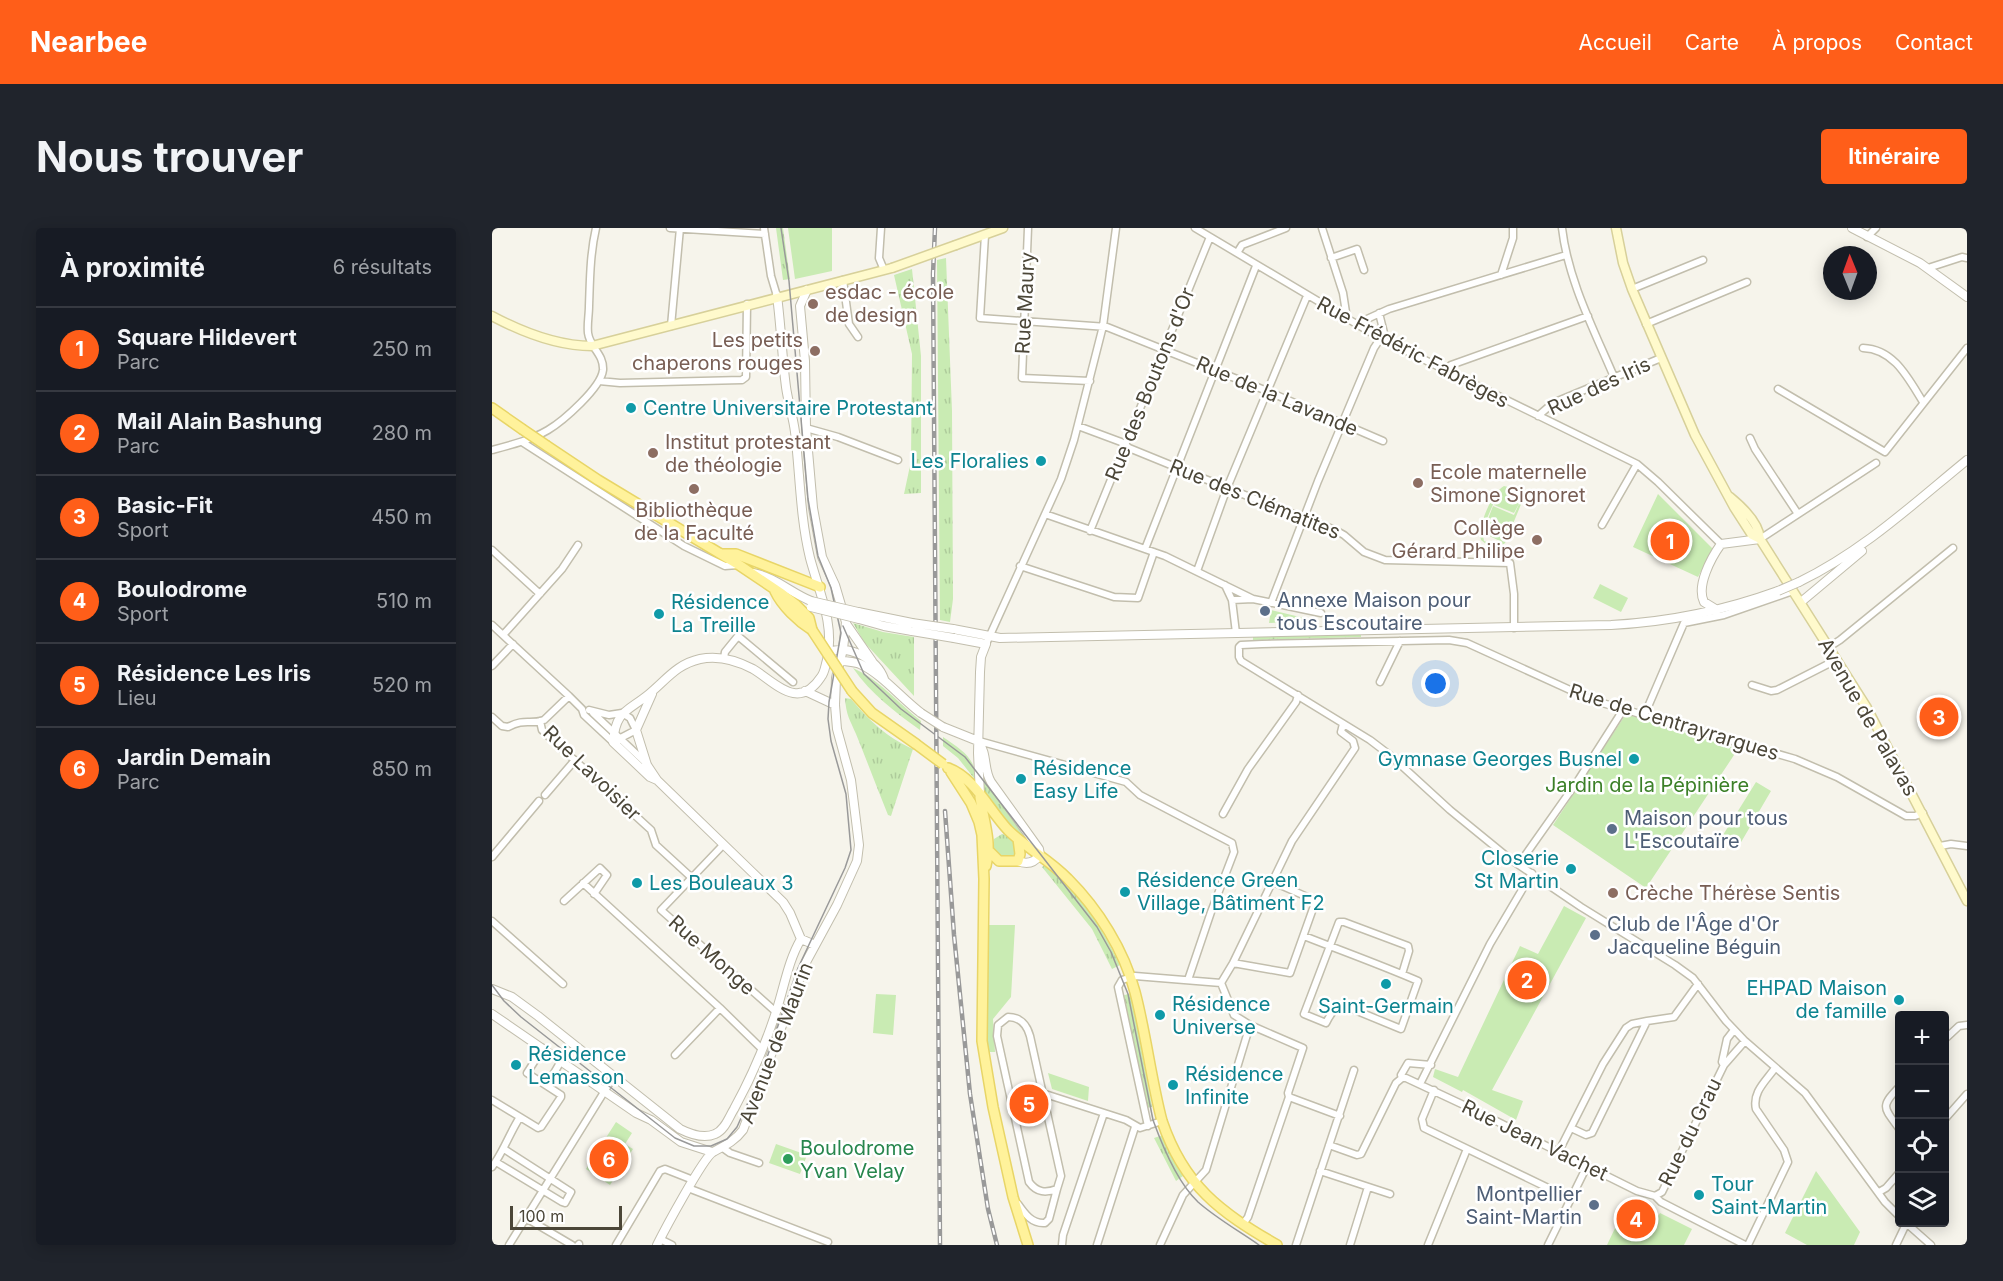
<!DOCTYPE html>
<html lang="fr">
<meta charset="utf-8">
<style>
:root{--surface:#171b24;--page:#20242c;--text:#f1f3f6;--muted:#9ea1a6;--line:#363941;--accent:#ff5e19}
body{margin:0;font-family:Inter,sans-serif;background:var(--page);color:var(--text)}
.controls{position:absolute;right:18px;bottom:18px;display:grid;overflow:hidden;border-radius:6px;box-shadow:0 3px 15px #0003}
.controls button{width:54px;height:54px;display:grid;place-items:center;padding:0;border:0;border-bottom:2px solid var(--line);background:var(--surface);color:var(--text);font:30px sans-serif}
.compass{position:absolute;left:1331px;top:18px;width:54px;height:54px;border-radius:50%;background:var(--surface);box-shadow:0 3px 15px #0003;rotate:359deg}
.scale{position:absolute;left:18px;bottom:15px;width:112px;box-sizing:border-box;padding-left:6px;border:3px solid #4b4638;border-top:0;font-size:16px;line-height:21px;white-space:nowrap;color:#4b4638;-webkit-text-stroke:4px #fff;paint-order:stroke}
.you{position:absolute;left:944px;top:456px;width:21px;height:21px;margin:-15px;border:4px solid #fff;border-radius:50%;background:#1a73e8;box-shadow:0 0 0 9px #1a73e833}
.badge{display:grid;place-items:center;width:39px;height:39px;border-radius:50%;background:var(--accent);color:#fff;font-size:20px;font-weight:700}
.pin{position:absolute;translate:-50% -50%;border:3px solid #fff;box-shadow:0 2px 6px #0006}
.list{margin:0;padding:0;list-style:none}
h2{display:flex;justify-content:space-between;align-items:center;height:78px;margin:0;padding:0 24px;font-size:26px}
h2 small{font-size:20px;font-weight:400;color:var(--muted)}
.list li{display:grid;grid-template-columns:39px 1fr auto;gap:18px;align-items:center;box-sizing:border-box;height:84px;padding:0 24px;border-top:2px solid var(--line)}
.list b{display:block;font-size:22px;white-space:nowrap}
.list p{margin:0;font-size:20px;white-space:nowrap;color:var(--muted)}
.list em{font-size:20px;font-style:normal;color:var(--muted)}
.icon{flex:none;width:33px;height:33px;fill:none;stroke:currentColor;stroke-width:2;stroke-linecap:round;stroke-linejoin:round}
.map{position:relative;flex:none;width:1475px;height:1017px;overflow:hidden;border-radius:6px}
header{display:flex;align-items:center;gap:36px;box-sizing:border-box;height:84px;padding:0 30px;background:var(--accent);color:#fff}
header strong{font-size:28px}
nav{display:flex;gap:33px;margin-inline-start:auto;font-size:21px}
.intro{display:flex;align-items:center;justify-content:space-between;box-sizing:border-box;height:144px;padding:0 36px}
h1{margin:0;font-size:42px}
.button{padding:15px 27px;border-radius:6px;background:var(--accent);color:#fff;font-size:21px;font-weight:700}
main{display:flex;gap:36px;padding:0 36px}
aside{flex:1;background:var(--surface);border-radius:6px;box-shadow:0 3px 15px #0003}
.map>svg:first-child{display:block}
.grass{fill:url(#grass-tufts)}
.green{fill:#c9ebb3;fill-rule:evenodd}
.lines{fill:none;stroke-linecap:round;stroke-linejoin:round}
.minor-casing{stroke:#c2bead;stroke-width:9}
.tertiary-casing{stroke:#c2bead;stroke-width:10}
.secondary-casing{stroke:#d7d09a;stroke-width:11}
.primary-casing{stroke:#e8d567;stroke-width:12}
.minor{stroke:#fff;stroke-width:6}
.tertiary{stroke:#fff;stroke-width:8}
.secondary{stroke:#fffacc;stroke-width:8}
.primary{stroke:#fff29b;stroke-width:9}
.tram{stroke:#999;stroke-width:1.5}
.rail-casing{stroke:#999;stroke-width:4.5}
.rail{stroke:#fff;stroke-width:2;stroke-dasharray:7;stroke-linecap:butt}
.tertiary-bridge-casing{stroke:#c2bead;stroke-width:10;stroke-linecap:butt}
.secondary-bridge-casing{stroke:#d7d09a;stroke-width:11;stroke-linecap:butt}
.primary-bridge-casing{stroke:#e8d567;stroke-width:12;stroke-linecap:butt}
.tertiary-bridge{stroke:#fff;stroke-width:8}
.secondary-bridge{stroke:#fffacc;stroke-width:8}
.primary-bridge{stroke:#fff29b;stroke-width:9}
.education-dot{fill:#8d6e63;stroke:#fff;stroke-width:2}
.culture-dot{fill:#0f9aa8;stroke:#fff;stroke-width:2}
.service-dot{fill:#5c6f8a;stroke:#fff;stroke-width:2}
.leisure-dot{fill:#2e9e5b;stroke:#fff;stroke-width:2}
.labels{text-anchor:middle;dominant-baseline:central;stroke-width:5;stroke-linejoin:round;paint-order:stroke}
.education-label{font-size:20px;fill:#785e54;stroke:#fff;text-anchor:start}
.street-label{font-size:20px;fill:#4b4638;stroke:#fff}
.culture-label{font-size:20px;fill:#0d838f;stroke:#fff;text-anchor:start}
.service-label{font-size:20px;fill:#4e5e75;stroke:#fff;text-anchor:start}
.park-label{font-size:20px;fill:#3c8028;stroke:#fff}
.leisure-label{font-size:20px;fill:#27864d;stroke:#fff;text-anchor:start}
</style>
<header>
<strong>Nearbee</strong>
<nav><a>Accueil</a><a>Carte</a><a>À propos</a><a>Contact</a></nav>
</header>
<div class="intro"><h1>Nous trouver</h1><a class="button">Itinéraire</a></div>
<main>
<aside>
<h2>À proximité<small>6 résultats</small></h2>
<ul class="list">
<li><span class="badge">1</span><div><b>Square Hildevert</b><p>Parc</p></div><em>250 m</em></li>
<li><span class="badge">2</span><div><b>Mail Alain Bashung</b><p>Parc</p></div><em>280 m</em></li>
<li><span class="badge">3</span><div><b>Basic-Fit</b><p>Sport</p></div><em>450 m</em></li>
<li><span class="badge">4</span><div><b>Boulodrome</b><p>Sport</p></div><em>510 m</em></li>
<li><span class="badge">5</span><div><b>Résidence Les Iris</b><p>Lieu</p></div><em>520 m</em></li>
<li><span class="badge">6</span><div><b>Jardin Demain</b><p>Parc</p></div><em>850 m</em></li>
</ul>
</aside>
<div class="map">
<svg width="1475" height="1017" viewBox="0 0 1475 1017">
<defs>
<pattern id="grass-tufts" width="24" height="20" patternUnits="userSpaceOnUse" patternTransform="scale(1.5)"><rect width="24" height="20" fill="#c9ebb3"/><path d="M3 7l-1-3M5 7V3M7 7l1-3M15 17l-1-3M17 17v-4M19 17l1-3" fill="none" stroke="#aecb9b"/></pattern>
</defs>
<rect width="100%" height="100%" fill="#f6f4eb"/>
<path class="grass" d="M284 0H291L298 51 291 52Z
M454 30 460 183 461 371 458 394 448 392 445 32Z
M420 41 429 128V265L412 266 419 233 420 126 402 47Z
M361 395 391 404 422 409V468L372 414Z
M869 405V409L761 412V407Z
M361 440C388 452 406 475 429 493L428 502C403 484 379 466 361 440Z
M353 470 359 471C378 493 394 509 421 521L399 588 396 587C385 560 375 533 364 506 358 492 354 487 353 470Z
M451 509C470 522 484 530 485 554L466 530 451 518Z
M490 547 543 617 517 597 491 564Z
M510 606C518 608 524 615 524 624L520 629 510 630 501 621 502 611Z
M553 637C588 661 610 700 628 737L620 741 600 701 550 639Z
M639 765 660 879 653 880 630 768Z
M671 907 684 937 691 948 684 953 662 910Z"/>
<path class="green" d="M296 0H340V43L303 51Z
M1012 258 1024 261 1029 267 1030 274 1013 315 1008 319 999 320 989 312C985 299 1000 264 1012 258ZM1006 265 1002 277 1022 285 1028 274 1022 287 1001 278 996 291 1017 300 1016 301 996 293 991 305 1010 314 1002 317 992 313 990 302Z
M1166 266 1221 321 1206 349 1141 319Z
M1108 356 1136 370 1129 384 1101 370Z
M779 382 812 390V393L777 395Z
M1134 486 1246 521 1154 660 1061 597Z
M1264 554 1279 563 1248 616 1231 607Z
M1072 678 1094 690 1000 862 1031 873 1024 892 971 862 970 864 941 849 943 841 966 849 1028 718 1046 726Z
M496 697H523L519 769 501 791 503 824H495L493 806 496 756Z
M384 766 404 767 401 807 381 805Z
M556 845 597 859 596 873 560 861Z
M124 894 140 905 133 916 141 921 118 957 94 941Z
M284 916 315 927 308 946 277 935Z
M1324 943 1368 1004 1362 1017H1315L1293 1005Z
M1136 973 1166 988 1168 985 1200 1001 1192 1017H1115Z"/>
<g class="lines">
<defs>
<path id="minor" d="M178 0 273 6
M272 0 279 48 285 68
M389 0 387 30 392 42
M536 0 530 150 598 153
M703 0 888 110 1145 236 1166 254 1229 316
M830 0 851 65 855 91
M1070 0C1076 52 1102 102 1122 149
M493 7 488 90 615 99 775 163 891 213
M1375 9 1384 0
M745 25 750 17 794 0
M839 30 865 21 872 42
M1436 40 1470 29 1475 30
M1009 47 1021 10V0
M351 52 357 96 366 109
M1140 61 1211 32
M864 96 897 81 1074 27
M1154 96 1255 54
M179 98 188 0
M1371 120C1402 121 1416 150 1431 174
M952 143 959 137 1096 88
M107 153 128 155 250 152 254 149 255 76
M1286 161 1393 224 1475 120
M1046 188 1061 175 1169 130
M586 198 629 214 637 220 740 262 843 302 852 307 872 324 893 332 1018 335 1022 366V400
M314 200 346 209 406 232
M1258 210 1263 221 1306 286
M30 214 192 318 233 338 246 337
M0 222C19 217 39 212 56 202 71 193 109 160 111 142 112 126 98 120 96 105 95 96 97 87 97 78 98 52 98 26 104 0
M553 286 673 328 761 371
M1110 297 1145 236
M598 303 718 9
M1268 311 1384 235
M653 321 764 38
M0 322 48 366
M528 338 622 369 646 370 662 324
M705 343 735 260 815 68
M733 357 740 372 744 405
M740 372 761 371 829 385
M779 375 826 253 882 120 892 105 887 85
M0 397 77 468 90 481 92 487 121 514 144 502 138 490 130 485 117 487 97 482
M11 407 70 341 86 317
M494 416 569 251 582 212 611 98 624 0
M1337 419 1348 412 1461 320
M232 430 233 424 246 408 301 454
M0 438 21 416
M888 454 908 413
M1260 457 1279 463 1285 462 1344 432
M101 485 155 536
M1152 488 1192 395 1232 387 1301 363
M0 489 10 498 16 499C33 490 37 497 52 492L77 468
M48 493 50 502 54 506 159 602 164 617 200 650
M487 513 634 554 648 567 740 615 742 624 719 684 696 752
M53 567 83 532
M731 586 756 541 804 474 806 467
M231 617 169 682 284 784
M1448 618 1459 616 1475 618
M0 629 47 573
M1027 636 1087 551 1131 482
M91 655 228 780 270 821
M72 673 108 640 115 647 102 666
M0 693 71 756
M812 708C850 723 889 737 926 753L909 801 853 778C842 780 839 785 834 795L812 786 847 694H852L916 718 917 723 910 746
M741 735 798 745 823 675 820 671 779 653
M729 755 741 735 800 613 863 520 861 513 849 504 851 496
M729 755 742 787 758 797 811 820 796 865 797 869 756 989 751 996
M516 789C528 789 535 797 538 808L569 948 565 961C554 965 545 965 537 954L505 808 506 797Z
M1452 812 1467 798 1475 797
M183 827 228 780
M1232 837 1230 834 1235 811 1242 802
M910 850 909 847 916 835 939 837
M928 856 998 716 1040 645
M55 857 69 833
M1408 858C1387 880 1392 879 1408 902
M942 862 930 891 932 900 1079 971
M550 865 634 892 648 900 670 893
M797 869 848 888
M0 872 28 889C17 906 12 923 0 939
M28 889 46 900 49 899 69 869V867L35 845 51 820
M1452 892 1475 866
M656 898 626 759 630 752 643 748 729 755
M1079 900 1094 907 1100 905 1155 793 1182 789 1206 756
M837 917 865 927 869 926 904 855 910 850H914L978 880 1145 963 1163 968 1169 974 1253 1017
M231 920 238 925 267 935
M1067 923 1111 836 1134 800 1140 796 1155 793
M4 934 70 974 73 975 79 964 12 921
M828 943 898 966
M196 960 336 1014
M1387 964 1394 960 1408 944
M1163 968 1170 964 1232 837 1253 813
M526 976C533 986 540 996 553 995L557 991 565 961
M1408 989 1393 974 1313 865 1253 813 1234 793 1201 750 1183 737 1089 679 1018 631 958 582 899 528 878 512 749 433 747 429V419L749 417 770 416 957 412 975 415 1100 472 1303 531 1345 549 1414 588H1423L1431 585
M34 990 80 1017
M1413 994 1439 1017
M168 1011 180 1017
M17 1017 122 848
M86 1017 87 1016
M124 1017 168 943 173 941 201 952
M570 1017 571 1007 612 885
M605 1017 643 899
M668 1017 691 967 714 942 758 797
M804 1017 862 842
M858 1017 876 959
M936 1017 975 921
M1056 1017 1095 938
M1256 1017 1296 934 1292 922 1264 881C1260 864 1274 853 1283 840
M1404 1017 1414 996"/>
<path id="tertiary" d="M1360 0 1428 35 1475 69
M285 68C289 98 290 129 294 159 296 174 301 188 303 204 308 246 308 289 318 330 327 364 343 396 335 432 333 438 333 444 329 449 306 484 283 454 261 441 244 432 227 427 208 431 185 436 174 452 157 466 135 484 124 482 121 514L158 549 165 552 291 674 298 685 309 711 323 717
M261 345C283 349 299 365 319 373
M1307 354C1371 323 1421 276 1475 232
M1309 374 1370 323
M1225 382 1212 374C1204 358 1219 330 1229 316L1268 311
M366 384 420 395
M367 391 392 398 420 403
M355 397 380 433
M461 401 508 410 1119 397C1177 394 1231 383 1286 363
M462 410 494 416 489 429 488 444 486 525 488 567
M337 424C357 416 385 431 392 451
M344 431C351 434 360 433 368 436 390 446 409 470 429 485
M313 463 343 477
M160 466 144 502 155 537 165 552
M451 499 486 513
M486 513C496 526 491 541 499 554L547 621 548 627C542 635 535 637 526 633
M0 761 20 769 46 788 188 901C198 906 212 911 223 906 233 902 237 889 242 881 259 850 273 818 284 784 292 760 296 733 309 711
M0 786 144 885 159 892 189 914 220 924
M165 1017C172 1003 211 930 221 924 232 918 243 913 251 902L313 736 345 677 365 633 367 617 359 552 345 501 343 477 344 450 351 421 354 394 343 357 330 329 321 280 314 200 313 133 308 78 315 62"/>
<path id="secondary" d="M1124 0 1131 35 1140 61 1203 207 1242 279 1260 307 1268 311
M464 17 511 0
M0 88C30 104 65 118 100 118L400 40
M1238 269C1249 278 1267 295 1268 311L1375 480 1475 673"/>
<path id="primary" d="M0 180 30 201
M55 218 106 252 247 337 290 366 303 376 317 390 320 402
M230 326H244L328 359
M283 363C290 378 306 393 320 402
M360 463 380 485 424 516
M456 540C483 550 497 582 516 602 534 620 558 632 576 651 606 681 632 722 643 764 654 806 659 851 670 893 692 958 728 984 785 1017
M459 544 479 575 487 594 490 607 492 651 490 813 501 879 521 969 536 1017
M488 569C492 594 500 614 494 638
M498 624 507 633H526L528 626 526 611"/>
</defs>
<use href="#minor" class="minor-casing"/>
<use href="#tertiary" class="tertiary-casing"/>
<use href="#secondary" class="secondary-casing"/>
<use href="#primary" class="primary-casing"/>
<use href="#minor" class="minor"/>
<use href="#tertiary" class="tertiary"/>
<use href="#secondary" class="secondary"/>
<use href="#primary" class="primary"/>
<path class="tram" d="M351 398 372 446 409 481 473 529 605 699 619 724 636 766 661 892C670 917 686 955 706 974 724 990 747 1003 767 1017
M0 757 12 773 29 789 183 910 202 918H219L235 911 245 899 271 841 306 740 353 640 359 622 354 566 339 513 336 491 337 474 349 405 339 360 326 328 316 271 297 53 289 0"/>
<defs>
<path id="rail" d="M443 0 441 46 448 1017
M453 583 462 707 478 866 496 981 505 1017"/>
</defs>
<use href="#rail" class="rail-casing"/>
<use href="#rail" class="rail"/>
<defs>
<path id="tertiary-bridge" d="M1286 363 1307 354
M319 373 366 384
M319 379 367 391
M420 395 461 401
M420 403 462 410
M429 485 451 499"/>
<path id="secondary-bridge" d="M400 40 464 17"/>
<path id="primary-bridge" d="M30 201 55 218
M320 402 360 463
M424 516 451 536"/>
</defs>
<use href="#tertiary-bridge" class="tertiary-bridge-casing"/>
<use href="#secondary-bridge" class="secondary-bridge-casing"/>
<use href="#primary-bridge" class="primary-bridge-casing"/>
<use href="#tertiary-bridge" class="tertiary-bridge"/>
<use href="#secondary-bridge" class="secondary-bridge"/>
<use href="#primary-bridge" class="primary-bridge"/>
</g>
<g class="education-dot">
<circle cx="321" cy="76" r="6"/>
<circle cx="323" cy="123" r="6"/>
<circle cx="161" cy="225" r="6"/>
<circle cx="926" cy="255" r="6"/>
<circle cx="202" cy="261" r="6"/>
<circle cx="1045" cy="312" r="6"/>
<circle cx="1121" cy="665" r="6"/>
</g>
<g class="culture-dot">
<circle cx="139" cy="180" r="6"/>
<circle cx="549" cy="233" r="6"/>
<circle cx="167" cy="386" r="6"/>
<circle cx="1142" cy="531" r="6"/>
<circle cx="529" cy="551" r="6"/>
<circle cx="1079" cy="641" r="6"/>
<circle cx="145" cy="655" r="6"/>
<circle cx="633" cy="664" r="6"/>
<circle cx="894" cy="756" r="6"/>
<circle cx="1407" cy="772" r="6"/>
<circle cx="668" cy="787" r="6"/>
<circle cx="24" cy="837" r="6"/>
<circle cx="681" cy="857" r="6"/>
<circle cx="1207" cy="967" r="6"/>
</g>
<g class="service-dot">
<circle cx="773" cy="383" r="6"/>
<circle cx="1120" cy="601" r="6"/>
<circle cx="1103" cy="707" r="6"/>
<circle cx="1102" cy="977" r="6"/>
</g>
<circle class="leisure-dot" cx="296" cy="931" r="6"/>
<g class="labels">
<g class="education-label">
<text x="333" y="64">esdac - école<tspan x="333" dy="23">de design</tspan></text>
<text x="311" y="112" text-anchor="end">Les petits<tspan x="311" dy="23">chaperons rouges</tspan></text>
<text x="173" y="214">Institut protestant<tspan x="173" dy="23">de théologie</tspan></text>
<text x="938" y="244">Ecole maternelle<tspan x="938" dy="23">Simone Signoret</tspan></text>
<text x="202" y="282" text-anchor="middle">Bibliothèque<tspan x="202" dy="23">de la Faculté</tspan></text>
<text x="1033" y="300" text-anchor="end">Collège<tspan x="1033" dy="23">Gérard Philipe</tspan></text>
<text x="1133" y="665">Crèche Thérèse Sentis</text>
</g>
<g class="street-label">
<text transform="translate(533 75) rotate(-87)">Rue Maury</text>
<text transform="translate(921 124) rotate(28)">Rue Frédéric Fabrèges</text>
<text transform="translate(658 156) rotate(-68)">Rue des Boutons d'Or</text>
<text transform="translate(1107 158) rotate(-25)">Rue des Iris</text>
<text transform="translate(785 168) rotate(23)">Rue de la Lavande</text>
<text transform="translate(763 271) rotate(22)">Rue des Clématites</text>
<text transform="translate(1376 489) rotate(60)">Avenue de Palavas</text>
<text transform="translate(1182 494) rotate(17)">Rue de Centrayrargues</text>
<text transform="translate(100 545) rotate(44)">Rue Lavoisier</text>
<text transform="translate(220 727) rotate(42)">Rue Monge</text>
<text transform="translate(284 815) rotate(-69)">Avenue de Maurin</text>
<text transform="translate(1198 904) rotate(-64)">Rue du Grau</text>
<text transform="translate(1043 912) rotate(26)">Rue Jean Vachet</text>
</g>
<g class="culture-label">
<text x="151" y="180">Centre Universitaire Protestant</text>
<text x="537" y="233" text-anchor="end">Les Floralies</text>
<text x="179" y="374">Résidence<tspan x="179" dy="23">La Treille</tspan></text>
<text x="1130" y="531" text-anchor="end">Gymnase Georges Busnel</text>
<text x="541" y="540">Résidence<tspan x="541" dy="23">Easy Life</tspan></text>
<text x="1067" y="630" text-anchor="end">Closerie<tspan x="1067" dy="23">St Martin</tspan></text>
<text x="645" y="652">Résidence Green<tspan x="645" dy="23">Village, Bâtiment F2</tspan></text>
<text x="157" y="655">Les Bouleaux 3</text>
<text x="1395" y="760" text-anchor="end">EHPAD Maison<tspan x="1395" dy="23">de famille</tspan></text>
<text x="680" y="776">Résidence<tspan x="680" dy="23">Universe</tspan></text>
<text x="894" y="778" text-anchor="middle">Saint-Germain</text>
<text x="36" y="826">Résidence<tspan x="36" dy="23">Lemasson</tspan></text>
<text x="693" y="846">Résidence<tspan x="693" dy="23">Infinite</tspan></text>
<text x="1219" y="956">Tour<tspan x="1219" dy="23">Saint-Martin</tspan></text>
</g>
<g class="service-label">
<text x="785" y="372">Annexe Maison pour<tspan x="785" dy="23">tous Escoutaire</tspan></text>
<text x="1132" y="590">Maison pour tous<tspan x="1132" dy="23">L'Escoutaïre</tspan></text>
<text x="1115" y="696">Club de l'Âge d'Or<tspan x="1115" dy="23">Jacqueline Béguin</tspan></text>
<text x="1090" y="966" text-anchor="end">Montpellier<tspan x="1090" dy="23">Saint-Martin</tspan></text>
</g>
<g class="park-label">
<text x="1155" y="557">Jardin de la Pépinière</text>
</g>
<g class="leisure-label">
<text x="308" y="920">Boulodrome<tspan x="308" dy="23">Yvan Velay</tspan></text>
</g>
</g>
</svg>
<div class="controls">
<button>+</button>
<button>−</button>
<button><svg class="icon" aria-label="locate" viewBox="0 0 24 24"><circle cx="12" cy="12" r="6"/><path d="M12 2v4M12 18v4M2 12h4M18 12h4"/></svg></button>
<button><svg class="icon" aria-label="layers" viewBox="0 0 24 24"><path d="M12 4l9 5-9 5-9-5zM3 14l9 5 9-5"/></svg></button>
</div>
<svg class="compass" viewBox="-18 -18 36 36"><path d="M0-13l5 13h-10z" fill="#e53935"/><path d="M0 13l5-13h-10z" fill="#9ea1a6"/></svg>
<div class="scale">100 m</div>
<div class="you"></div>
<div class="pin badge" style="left:1178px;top:313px">1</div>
<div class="pin badge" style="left:1035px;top:752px">2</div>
<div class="pin badge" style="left:1447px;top:489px">3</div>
<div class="pin badge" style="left:1144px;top:991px">4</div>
<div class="pin badge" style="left:537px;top:876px">5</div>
<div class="pin badge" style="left:117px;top:931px">6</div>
</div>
</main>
